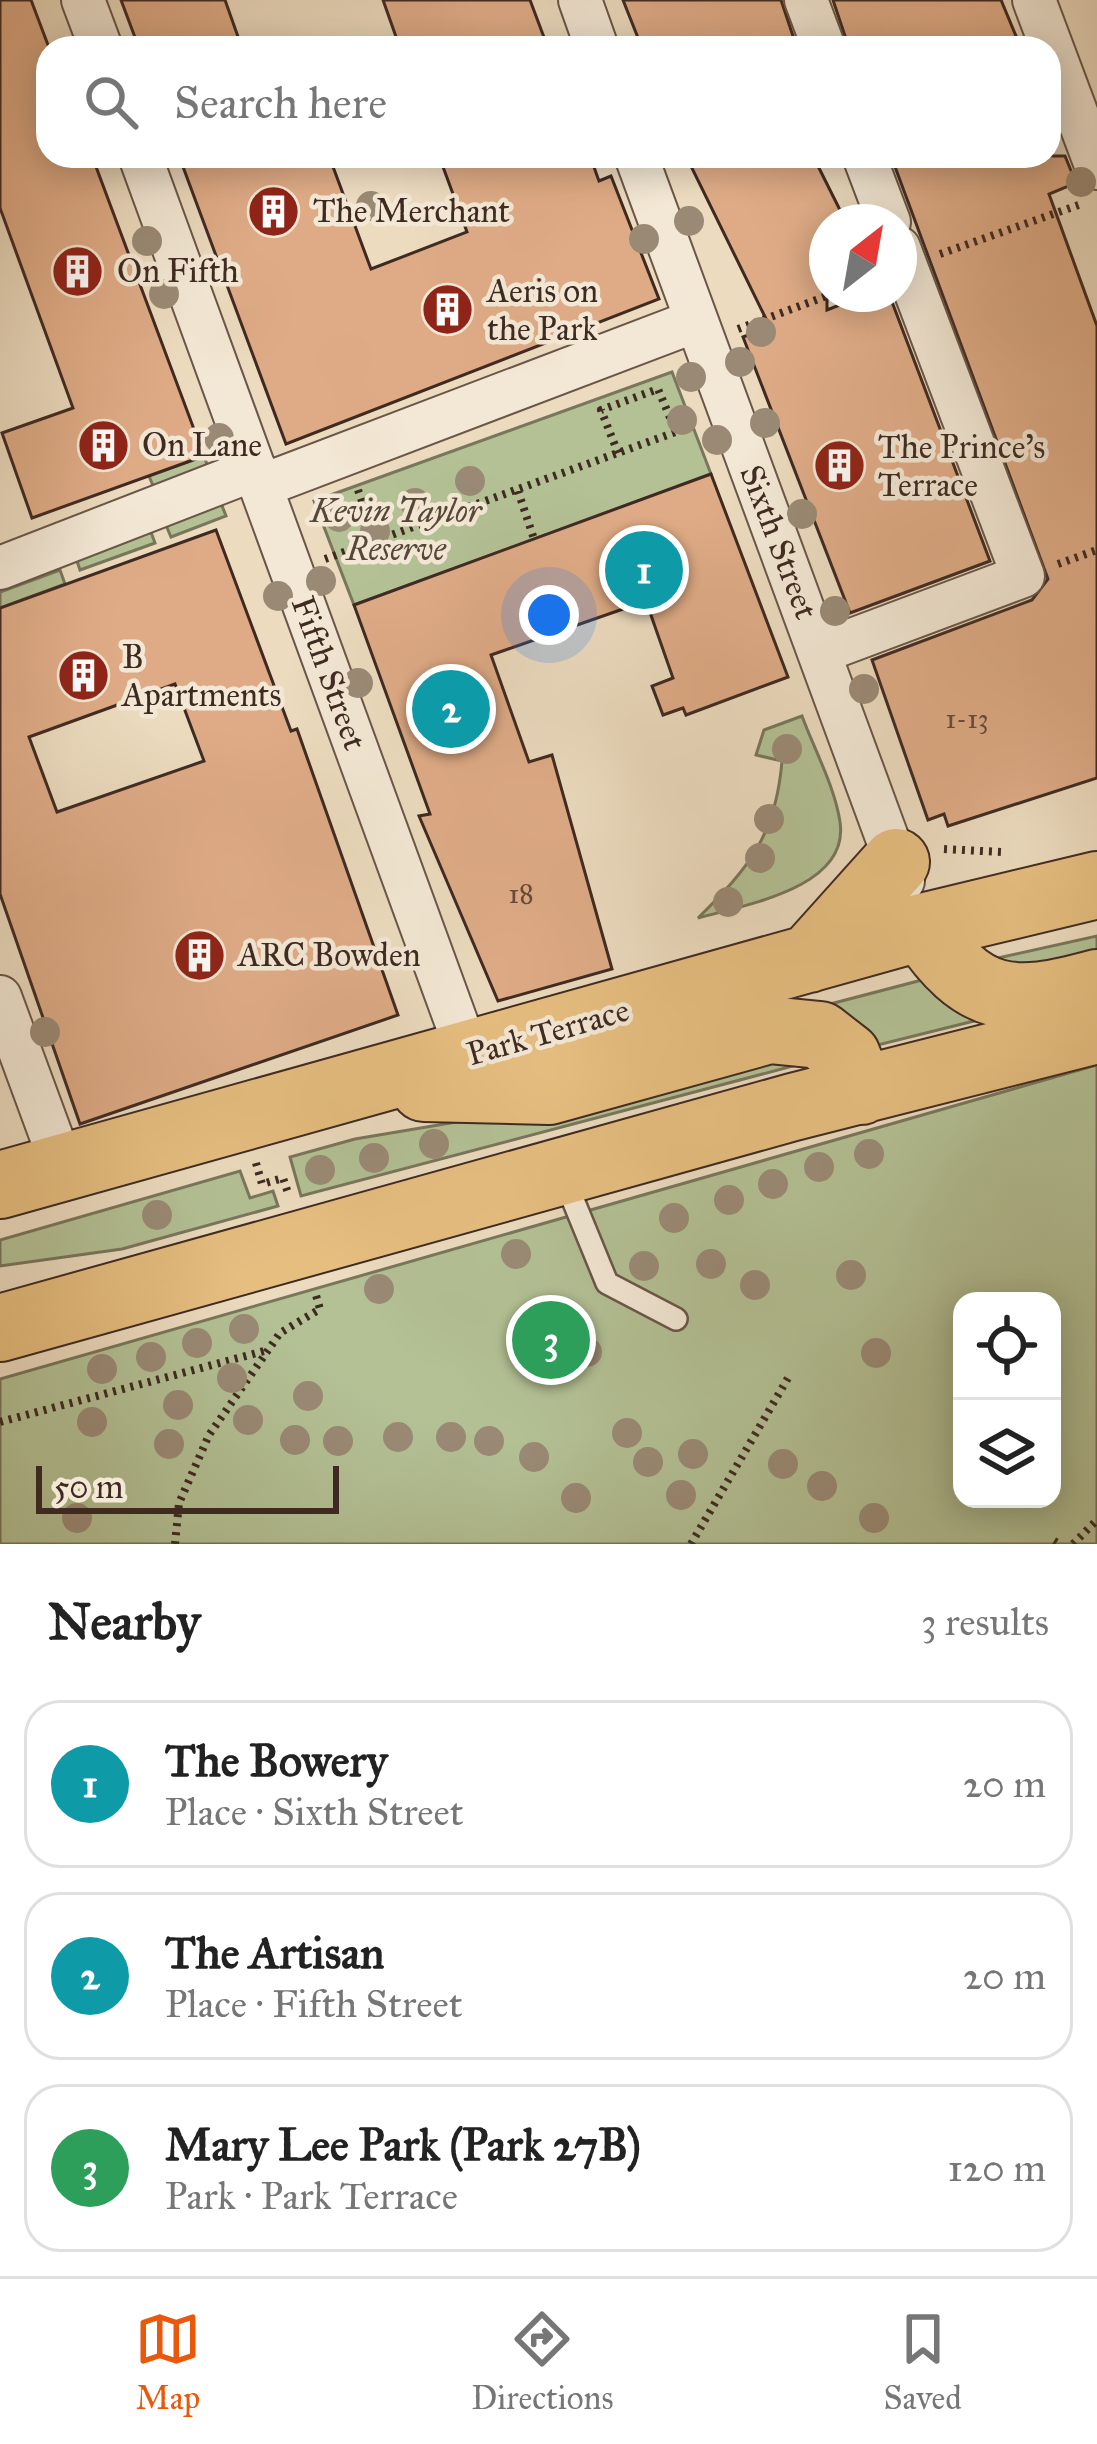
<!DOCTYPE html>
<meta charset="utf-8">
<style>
:root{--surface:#fff;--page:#f2f2f2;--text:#222;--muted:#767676;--line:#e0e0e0;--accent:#ea580c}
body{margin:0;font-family:"IM FELL Great Primer",serif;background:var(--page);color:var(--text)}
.controls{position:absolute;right:36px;bottom:36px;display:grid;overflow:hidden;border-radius:24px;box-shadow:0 6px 30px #0003}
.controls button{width:108px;height:108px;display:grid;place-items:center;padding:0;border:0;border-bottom:3px solid var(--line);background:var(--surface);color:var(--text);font:60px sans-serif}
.compass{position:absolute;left:809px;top:204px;width:108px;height:108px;border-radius:50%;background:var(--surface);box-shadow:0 6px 30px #0003;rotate:31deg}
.scale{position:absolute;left:36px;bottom:30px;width:303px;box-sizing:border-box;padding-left:12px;border:6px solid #3f2a22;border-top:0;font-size:33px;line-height:42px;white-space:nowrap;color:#3f2a22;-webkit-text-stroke:9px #f3e8d5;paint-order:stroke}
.you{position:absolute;left:549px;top:615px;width:42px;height:42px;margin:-30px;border:9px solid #fff;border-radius:50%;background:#1a73e8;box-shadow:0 0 0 18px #1a73e833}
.badge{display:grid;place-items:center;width:78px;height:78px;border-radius:50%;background:var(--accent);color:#fff;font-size:39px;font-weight:700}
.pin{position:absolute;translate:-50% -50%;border:6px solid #fff;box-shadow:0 3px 12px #0006}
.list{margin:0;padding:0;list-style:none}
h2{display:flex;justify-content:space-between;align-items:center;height:156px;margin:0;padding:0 48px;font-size:51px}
h2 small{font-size:39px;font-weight:400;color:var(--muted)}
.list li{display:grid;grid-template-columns:78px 1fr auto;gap:36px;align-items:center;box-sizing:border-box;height:168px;margin:0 24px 24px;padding:0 24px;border:3px solid var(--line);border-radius:36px}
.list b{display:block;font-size:45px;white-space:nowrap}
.list p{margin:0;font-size:39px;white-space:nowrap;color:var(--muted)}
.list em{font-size:39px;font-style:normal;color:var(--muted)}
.icon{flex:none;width:66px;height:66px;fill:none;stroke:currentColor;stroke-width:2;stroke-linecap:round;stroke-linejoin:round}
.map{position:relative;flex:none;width:1097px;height:1544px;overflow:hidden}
.search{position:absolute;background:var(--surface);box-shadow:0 6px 30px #0003;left:36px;right:36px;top:36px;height:132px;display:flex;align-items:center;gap:30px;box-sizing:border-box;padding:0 42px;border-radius:36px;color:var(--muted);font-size:45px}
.sheet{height:732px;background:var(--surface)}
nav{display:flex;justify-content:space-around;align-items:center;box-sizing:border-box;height:168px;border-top:3px solid var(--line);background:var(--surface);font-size:33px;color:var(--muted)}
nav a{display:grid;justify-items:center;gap:6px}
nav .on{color:var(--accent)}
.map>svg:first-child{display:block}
.green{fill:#b3c195;stroke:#79765c;stroke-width:3;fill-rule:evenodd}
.building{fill:#deab86;stroke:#3f2a22;stroke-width:3;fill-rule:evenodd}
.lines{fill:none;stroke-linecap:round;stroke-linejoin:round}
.lane-casing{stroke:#6a5649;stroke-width:26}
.street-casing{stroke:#6a5649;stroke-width:46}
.highway-casing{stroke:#3f2a22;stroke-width:70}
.path{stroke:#3f2a22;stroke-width:8;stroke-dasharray:3 6;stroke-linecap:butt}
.lane{stroke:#f3e8d5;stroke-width:21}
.street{stroke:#f3e8d5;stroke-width:42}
.highway{stroke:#e6be80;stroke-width:66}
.tree{fill:#9a8a75}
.labels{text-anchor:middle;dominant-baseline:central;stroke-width:9;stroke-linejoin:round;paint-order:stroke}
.number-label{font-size:27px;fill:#674a3b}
.poi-label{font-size:33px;fill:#3f2a22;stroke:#f3e8d5;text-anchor:start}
.park-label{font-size:33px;font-style:italic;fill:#564839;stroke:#f3e8d5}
.street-label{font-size:33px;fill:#3f2a22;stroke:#f3e8d5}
</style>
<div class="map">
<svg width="1097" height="1544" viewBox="0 0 1097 1544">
<rect width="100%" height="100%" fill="#ecdbbf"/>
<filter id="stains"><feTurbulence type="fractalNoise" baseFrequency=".00167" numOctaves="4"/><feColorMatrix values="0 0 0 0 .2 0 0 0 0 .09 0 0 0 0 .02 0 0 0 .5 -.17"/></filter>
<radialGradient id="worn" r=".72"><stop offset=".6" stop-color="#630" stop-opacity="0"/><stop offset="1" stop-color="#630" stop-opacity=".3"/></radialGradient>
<path class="green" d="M672 372 711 474 354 605 314 501Z
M204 456 210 473 156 493 149 476Z
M219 498 226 516 171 537 163 518Z
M148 524 155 543 80 570 74 552Z
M60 570 65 584 0 608V592Z
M802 716C814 749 835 787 840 822 850 888 744 905 698 918 750 867 776 834 782 761L756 755 764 730Z
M1097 936V970L980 962Z
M926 979 982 1019 870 1047 815 1008Z
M789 1051 793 1066 301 1196 290 1157 355 1139 563 1104Z
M1097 1065V1544H0V1379ZM962 1301H1052V1499H962Z
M240 1171 250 1198 273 1191 278 1206 122 1249 0 1266V1240Z"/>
<path class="building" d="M0 0H31L48 45V156H92L204 456 32 518 2 433 73 408 0 208Z
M121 0H225L242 48H139Z
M383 0H530L548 48H400Z
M623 0H781L797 48H642Z
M833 0H1001L1021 48H849Z
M179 156H329L371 269 467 232 439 156H590L599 181 611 176 659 299 286 444Z
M686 156H813L846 222H827V310L867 294H889L990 561 850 613 743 337 770 327Z
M891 156H1065L1076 183 1049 194 1097 326V778L948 826 944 814 928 820 872 660 1032 600 1048 579Z
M711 474 788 677 686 715 683 708 663 715 652 686 673 678 646 601 491 655 529 762 552 755 612 969 498 1001 419 816 430 814 354 605Z
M216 530 291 731 297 729 398 1015 80 1124 0 894V608ZM175 684 204 761 57 812 29 737Z"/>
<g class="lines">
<defs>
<path id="lane" d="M564 1178 607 1283 676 1319"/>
<path id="street" d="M83 0 101 48
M580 0 597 48
M806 0 824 48
M1034 0 1097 168
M140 156 468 1054
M636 156 903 881
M864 156 889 222
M261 486 695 321
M0 568 255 469
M820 652 1023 576 899 248
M0 997 63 1168"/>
<path id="highway" d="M922 927C973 1004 1011 1007 1097 983
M809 959 896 862
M424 1088 549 1091 769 1030 820 1035 847 1056 861 1091
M0 1185 922 927 1097 885
M0 1328 793 1107 1097 1030"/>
</defs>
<use href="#lane" class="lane-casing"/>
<use href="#street" class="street-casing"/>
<use href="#highway" class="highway-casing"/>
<path class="path" d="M940 254 1084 203
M738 329 832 294
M618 453 601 410 658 389 676 432
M358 490 376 541
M518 491 534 539
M325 559 695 425
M1058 564 1097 550
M944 849 1001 852
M256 1163 262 1184 283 1178 289 1196
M0 1422 268 1350
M1054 1541 1059 1544
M175 1544 179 1503 209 1435 280 1333 320 1309 315 1292
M691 1544 788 1378
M1073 1544 1097 1520"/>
<use href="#lane" class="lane"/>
<use href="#street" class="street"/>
<use href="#highway" class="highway"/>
</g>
<g class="tree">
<circle cx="1081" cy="182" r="15"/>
<circle cx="371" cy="206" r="15"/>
<circle cx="689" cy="221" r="15"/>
<circle cx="644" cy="239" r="15"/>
<circle cx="147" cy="241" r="15"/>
<circle cx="164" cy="294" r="15"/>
<circle cx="761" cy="332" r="15"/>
<circle cx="740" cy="362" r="15"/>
<circle cx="691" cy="377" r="15"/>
<circle cx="682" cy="420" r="15"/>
<circle cx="765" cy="423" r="15"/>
<circle cx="219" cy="438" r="15"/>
<circle cx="717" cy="440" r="15"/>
<circle cx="470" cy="481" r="15"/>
<circle cx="415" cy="503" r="15"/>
<circle cx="802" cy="514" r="15"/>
<circle cx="339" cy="517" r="15"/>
<circle cx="375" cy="531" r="15"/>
<circle cx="321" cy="581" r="15"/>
<circle cx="278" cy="596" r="15"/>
<circle cx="835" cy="611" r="15"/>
<circle cx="358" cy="683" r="15"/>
<circle cx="864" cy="689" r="15"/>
<circle cx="787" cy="749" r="15"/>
<circle cx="769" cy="819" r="15"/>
<circle cx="760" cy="858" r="15"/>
<circle cx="728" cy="902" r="15"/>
<circle cx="45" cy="1032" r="15"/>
<circle cx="434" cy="1144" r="15"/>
<circle cx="869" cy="1154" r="15"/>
<circle cx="374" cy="1158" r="15"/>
<circle cx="819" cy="1167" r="15"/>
<circle cx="320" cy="1170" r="15"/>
<circle cx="773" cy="1184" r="15"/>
<circle cx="729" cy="1200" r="15"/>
<circle cx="157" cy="1215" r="15"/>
<circle cx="674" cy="1218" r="15"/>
<circle cx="516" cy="1254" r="15"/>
<circle cx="711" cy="1264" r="15"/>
<circle cx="644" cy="1266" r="15"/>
<circle cx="851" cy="1275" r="15"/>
<circle cx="755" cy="1285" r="15"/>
<circle cx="379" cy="1289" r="15"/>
<circle cx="244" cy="1329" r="15"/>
<circle cx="197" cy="1343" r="15"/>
<circle cx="587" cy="1352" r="15"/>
<circle cx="876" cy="1353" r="15"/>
<circle cx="151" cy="1357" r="15"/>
<circle cx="102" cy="1369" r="15"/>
<circle cx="232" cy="1378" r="15"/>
<circle cx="308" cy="1396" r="15"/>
<circle cx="178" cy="1405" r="15"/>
<circle cx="248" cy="1420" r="15"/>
<circle cx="92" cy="1422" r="15"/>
<circle cx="627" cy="1433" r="15"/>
<circle cx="398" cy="1437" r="15"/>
<circle cx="451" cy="1437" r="15"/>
<circle cx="295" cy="1440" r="15"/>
<circle cx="338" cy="1441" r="15"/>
<circle cx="489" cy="1441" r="15"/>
<circle cx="169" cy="1444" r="15"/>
<circle cx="693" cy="1454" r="15"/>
<circle cx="534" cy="1457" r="15"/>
<circle cx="648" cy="1462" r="15"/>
<circle cx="783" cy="1464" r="15"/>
<circle cx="822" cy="1486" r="15"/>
<circle cx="681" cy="1495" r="15"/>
<circle cx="576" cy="1498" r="15"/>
<circle cx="77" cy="1518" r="15"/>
<circle cx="874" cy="1518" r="15"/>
</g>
<defs>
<symbol id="building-disc" viewBox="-11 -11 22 22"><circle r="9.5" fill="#8f2418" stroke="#f3e8d5"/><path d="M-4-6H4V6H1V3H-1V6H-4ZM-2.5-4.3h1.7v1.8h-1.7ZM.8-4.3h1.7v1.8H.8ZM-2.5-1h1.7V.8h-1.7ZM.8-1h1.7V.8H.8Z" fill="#fff"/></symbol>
</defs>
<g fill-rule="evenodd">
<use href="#building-disc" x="244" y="182" width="59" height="59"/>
<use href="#building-disc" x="48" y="242" width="59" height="59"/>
<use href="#building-disc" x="418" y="280" width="59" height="59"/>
<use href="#building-disc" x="74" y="416" width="59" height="59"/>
<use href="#building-disc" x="810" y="436" width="59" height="59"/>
<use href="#building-disc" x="54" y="646" width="59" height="59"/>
<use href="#building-disc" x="170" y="926" width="59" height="59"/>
</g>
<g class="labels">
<g class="number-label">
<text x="967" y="718">1-13</text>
<text x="521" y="893">18</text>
</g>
<g class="poi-label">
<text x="313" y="211">The Merchant</text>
<text x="117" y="271">On Fifth</text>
<text x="487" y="291">Aeris on<tspan x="487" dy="38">the Park</tspan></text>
<text x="142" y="445">On Lane</text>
<text x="878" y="447">The Prince’s<tspan x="878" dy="38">Terrace</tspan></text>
<text x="122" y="657">B<tspan x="122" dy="38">Apartments</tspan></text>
<text x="238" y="955">ARC Bowden</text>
</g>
<g class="park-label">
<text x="396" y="511">Kevin Taylor<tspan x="396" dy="38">Reserve</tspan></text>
</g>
<g class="street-label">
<text transform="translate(779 542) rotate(69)">Sixth Street</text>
<text transform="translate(329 673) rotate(70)">Fifth Street</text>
<text transform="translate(548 1032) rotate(-16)">Park Terrace</text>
</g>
</g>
<rect width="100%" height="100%" filter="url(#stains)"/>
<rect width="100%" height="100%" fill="url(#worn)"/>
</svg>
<div class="controls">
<button><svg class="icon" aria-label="locate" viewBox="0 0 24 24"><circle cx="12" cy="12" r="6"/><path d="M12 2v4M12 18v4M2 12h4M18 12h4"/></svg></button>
<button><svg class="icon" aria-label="layers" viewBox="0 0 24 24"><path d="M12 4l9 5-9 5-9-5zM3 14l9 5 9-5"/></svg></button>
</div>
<svg class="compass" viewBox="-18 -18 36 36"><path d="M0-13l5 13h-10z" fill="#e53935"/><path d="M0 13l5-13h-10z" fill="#767676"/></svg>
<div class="scale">50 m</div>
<div class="you"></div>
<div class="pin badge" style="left:644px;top:570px;background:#0f9aa8">1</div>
<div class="pin badge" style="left:451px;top:709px;background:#0f9aa8">2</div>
<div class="pin badge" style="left:551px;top:1340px;background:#2e9e5b">3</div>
<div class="search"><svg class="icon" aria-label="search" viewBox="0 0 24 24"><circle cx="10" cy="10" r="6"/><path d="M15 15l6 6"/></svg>Search here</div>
</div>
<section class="sheet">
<h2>Nearby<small>3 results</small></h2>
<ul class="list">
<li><span class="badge" style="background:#0f9aa8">1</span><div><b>The Bowery</b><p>Place · Sixth Street</p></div><em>20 m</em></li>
<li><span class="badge" style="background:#0f9aa8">2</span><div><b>The Artisan</b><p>Place · Fifth Street</p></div><em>20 m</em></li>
<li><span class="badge" style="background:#2e9e5b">3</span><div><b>Mary Lee Park (Park 27B)</b><p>Park · Park Terrace</p></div><em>120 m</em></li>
</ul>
</section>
<nav>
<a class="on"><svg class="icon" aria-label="map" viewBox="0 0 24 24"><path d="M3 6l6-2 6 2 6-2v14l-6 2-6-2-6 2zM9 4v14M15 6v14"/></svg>Map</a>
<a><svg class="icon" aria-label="directions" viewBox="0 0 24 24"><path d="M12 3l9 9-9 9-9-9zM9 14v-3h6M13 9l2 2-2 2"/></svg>Directions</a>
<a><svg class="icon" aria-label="saved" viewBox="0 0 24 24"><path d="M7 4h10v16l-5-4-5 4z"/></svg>Saved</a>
</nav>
